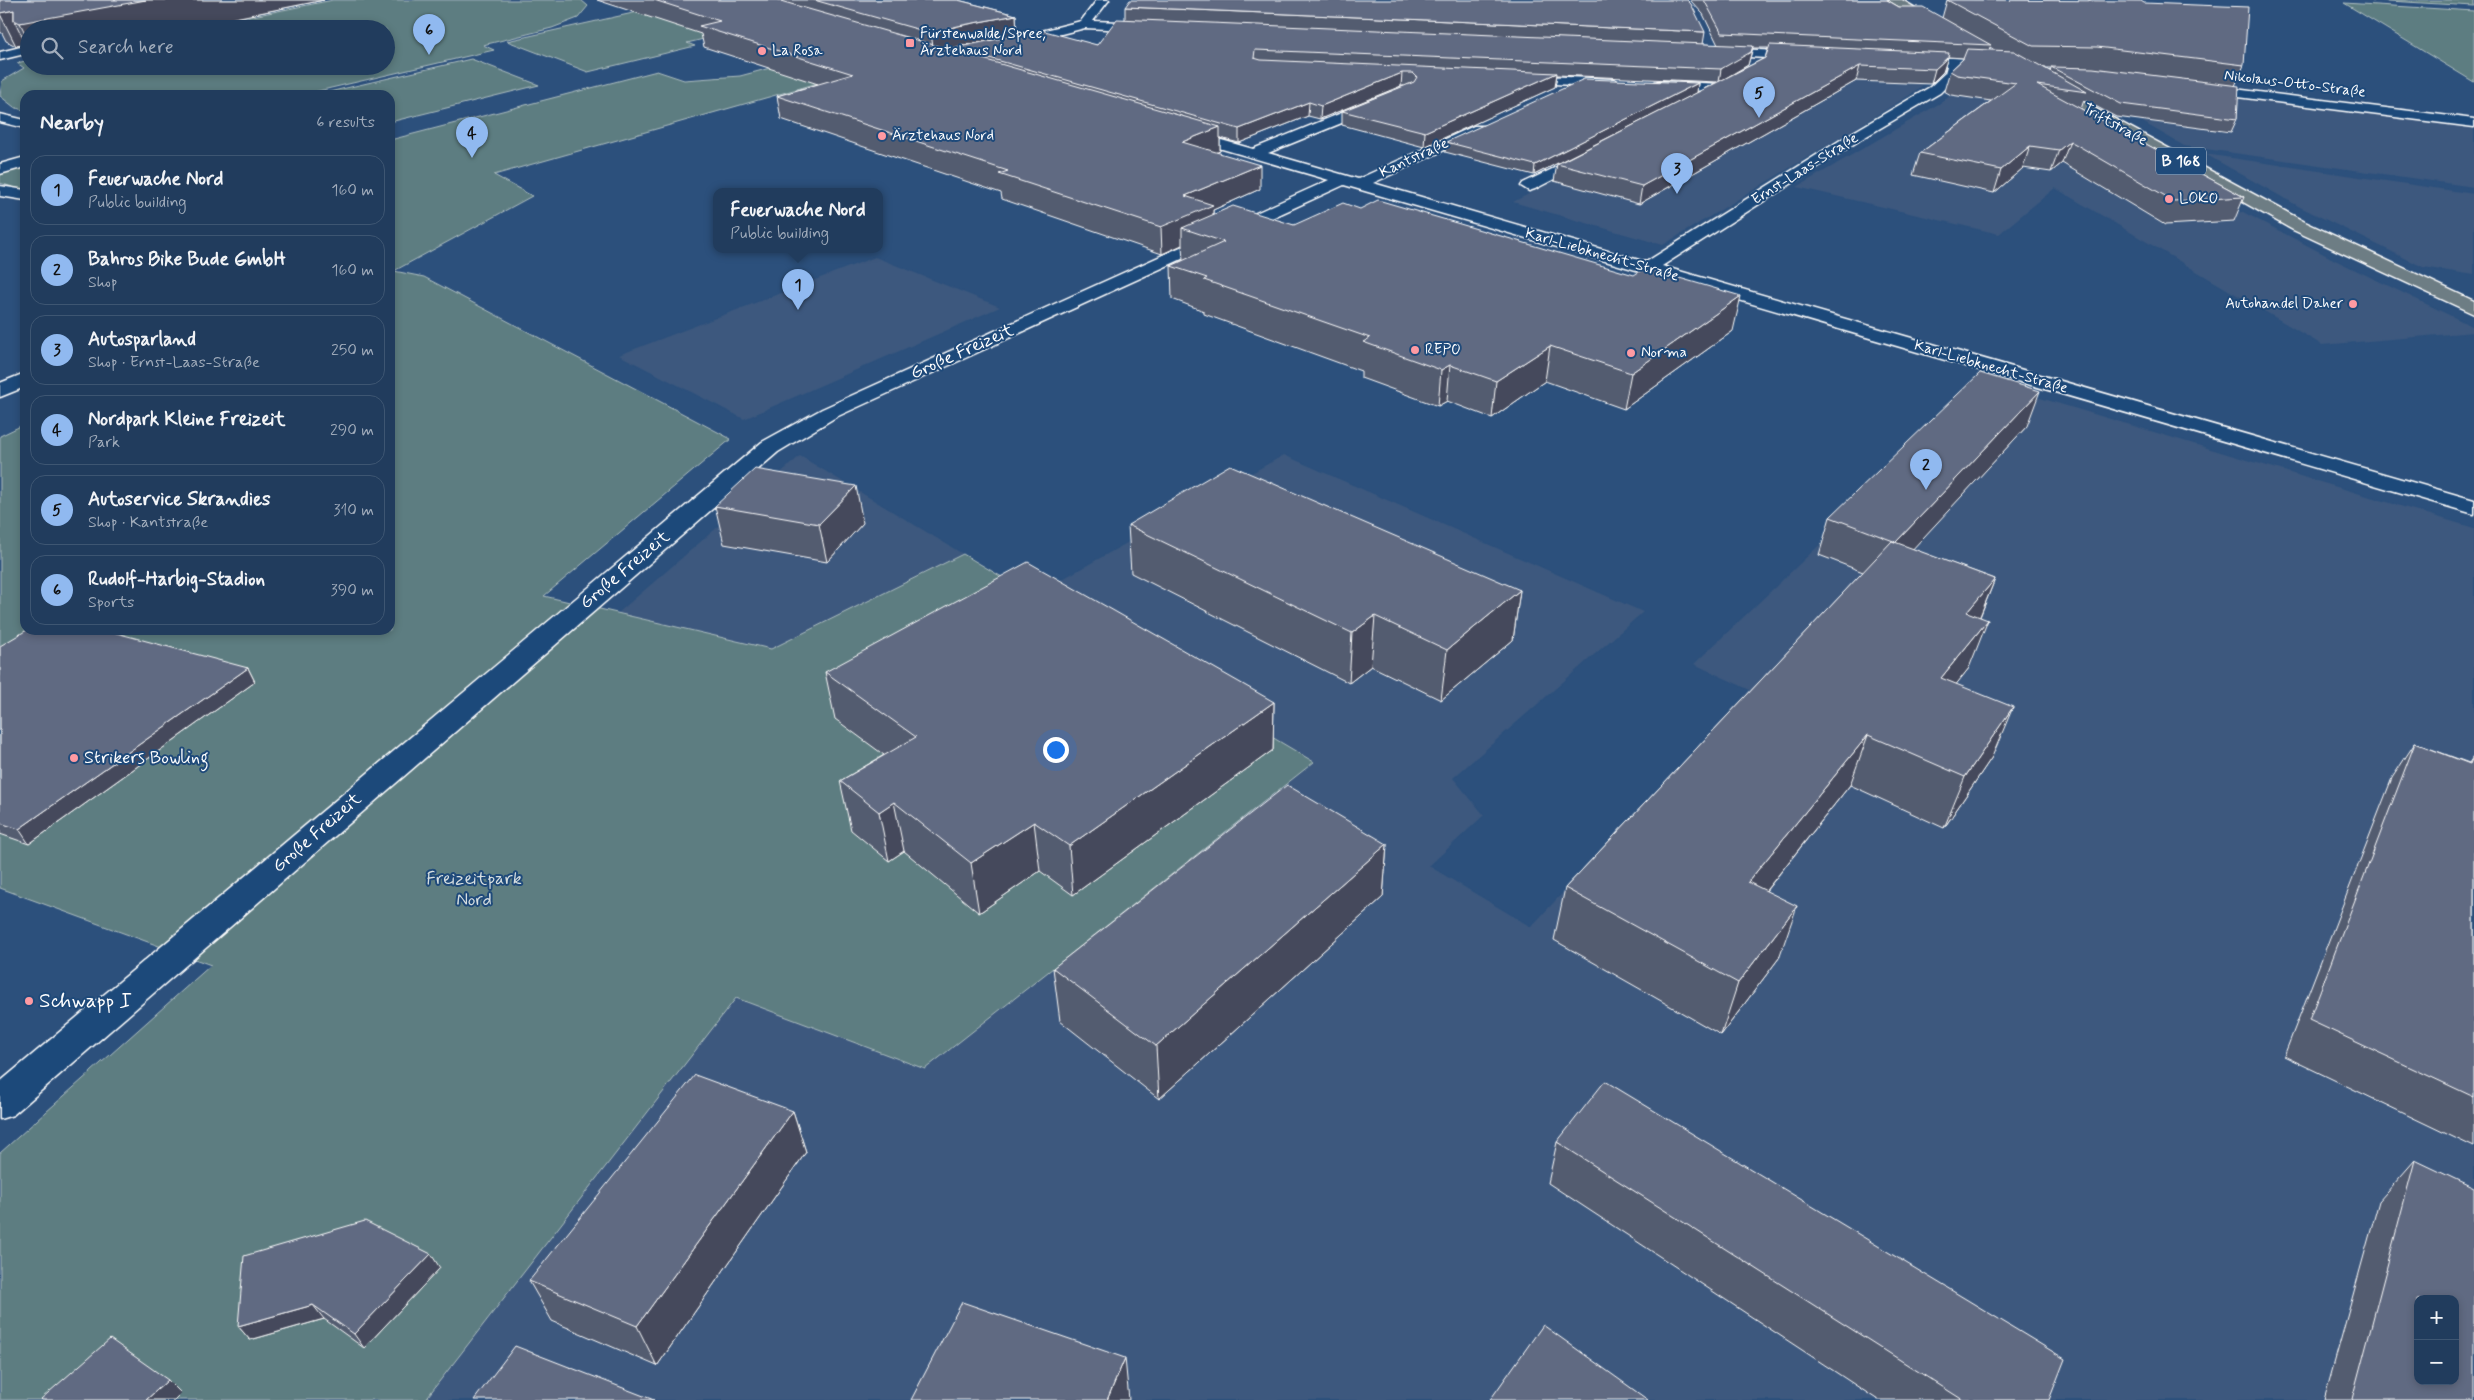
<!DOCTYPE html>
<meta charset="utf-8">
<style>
:root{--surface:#213c5d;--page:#294363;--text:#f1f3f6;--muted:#a2adbc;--line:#3e5672;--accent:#90b9f0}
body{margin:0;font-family:Mynerve,sans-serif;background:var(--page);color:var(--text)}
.controls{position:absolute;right:15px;bottom:15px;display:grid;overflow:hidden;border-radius:10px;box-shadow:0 2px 8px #0003}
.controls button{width:45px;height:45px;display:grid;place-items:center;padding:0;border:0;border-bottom:1px solid var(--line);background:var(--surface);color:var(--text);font:25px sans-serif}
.you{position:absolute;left:1055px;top:749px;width:18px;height:18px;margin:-12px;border:4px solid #fff;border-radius:50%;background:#1a73e8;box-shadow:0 0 0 8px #1a73e833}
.badge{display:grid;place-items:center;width:32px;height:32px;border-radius:50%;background:var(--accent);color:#111;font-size:16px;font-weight:700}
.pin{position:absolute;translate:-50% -41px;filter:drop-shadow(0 1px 2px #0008)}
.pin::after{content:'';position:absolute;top:26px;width:18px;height:15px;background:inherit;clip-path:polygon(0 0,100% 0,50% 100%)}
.popup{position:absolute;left:713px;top:188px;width:170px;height:65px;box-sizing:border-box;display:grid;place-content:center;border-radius:10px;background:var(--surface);filter:drop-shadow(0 1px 4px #0005);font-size:16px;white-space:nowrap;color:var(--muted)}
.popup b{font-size:19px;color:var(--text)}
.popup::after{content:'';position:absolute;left:50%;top:100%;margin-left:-10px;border:10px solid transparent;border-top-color:var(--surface)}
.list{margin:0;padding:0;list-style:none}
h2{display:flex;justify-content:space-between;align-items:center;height:65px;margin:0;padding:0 20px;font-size:21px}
h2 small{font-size:16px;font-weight:400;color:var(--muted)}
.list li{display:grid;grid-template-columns:32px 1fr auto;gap:15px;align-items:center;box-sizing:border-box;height:70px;margin:0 10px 10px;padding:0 10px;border:1px solid var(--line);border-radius:15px}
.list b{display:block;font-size:19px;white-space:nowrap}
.list p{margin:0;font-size:16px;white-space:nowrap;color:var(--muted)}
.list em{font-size:16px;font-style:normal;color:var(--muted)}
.icon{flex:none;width:28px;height:28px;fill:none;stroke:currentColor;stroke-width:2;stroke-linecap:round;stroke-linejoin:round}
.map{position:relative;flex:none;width:2474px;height:1400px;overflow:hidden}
.search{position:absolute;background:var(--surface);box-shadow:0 2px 8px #0003;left:20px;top:20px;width:375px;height:55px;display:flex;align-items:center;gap:12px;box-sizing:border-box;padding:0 18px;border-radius:28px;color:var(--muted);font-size:19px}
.panel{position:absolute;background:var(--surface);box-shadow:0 2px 8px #0003;left:20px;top:90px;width:375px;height:545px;border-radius:15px}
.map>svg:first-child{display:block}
.built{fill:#3c587e;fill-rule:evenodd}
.green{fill:#5d7d81;stroke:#aebec0}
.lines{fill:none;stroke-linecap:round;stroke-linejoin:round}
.minor-casing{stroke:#fff;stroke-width:3}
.primary-casing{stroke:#fff;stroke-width:3}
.minor{fill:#1f4a7a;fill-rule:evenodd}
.primary{fill:#6d7d84;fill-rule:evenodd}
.wall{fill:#535b70;stroke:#fff;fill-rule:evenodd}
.shaded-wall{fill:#444a5b;stroke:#fff}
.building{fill:#616a82;stroke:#fff;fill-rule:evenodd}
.poi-dot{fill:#ff9aa2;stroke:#1f4a7a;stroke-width:2}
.labels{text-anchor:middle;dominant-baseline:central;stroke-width:4;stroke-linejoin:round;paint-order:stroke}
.far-poi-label{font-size:15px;fill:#fff;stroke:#1f4a7a;text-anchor:start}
.far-street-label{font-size:15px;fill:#fff;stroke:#1f4a7a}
.shield{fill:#1f4a7a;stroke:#bcc9d7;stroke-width:1}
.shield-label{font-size:16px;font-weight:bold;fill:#fff}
.street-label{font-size:18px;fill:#fff;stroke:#1f4a7a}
.poi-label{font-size:18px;fill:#fff;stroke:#1f4a7a;text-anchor:start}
.park-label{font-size:18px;fill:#d6dee0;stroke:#1f4a7a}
.near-poi-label{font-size:21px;fill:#fff;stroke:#1f4a7a;text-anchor:start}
</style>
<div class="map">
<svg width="2474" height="1400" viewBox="0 0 2474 1400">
<rect width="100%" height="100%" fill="#2c507c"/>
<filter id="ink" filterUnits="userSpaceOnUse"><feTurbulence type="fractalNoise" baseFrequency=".02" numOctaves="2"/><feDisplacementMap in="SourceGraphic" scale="10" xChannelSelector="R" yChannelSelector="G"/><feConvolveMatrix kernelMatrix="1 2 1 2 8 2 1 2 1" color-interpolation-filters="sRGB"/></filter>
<g filter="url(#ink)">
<path class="built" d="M1969 77 2231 213 2243 212 2339 262 2474 327V332L2322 345 2055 188 1999 234 1797 187 1942 102Z
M1753 80H1929L1910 95 1663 245 1513 202Z
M2077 84H2122L2474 127V187L2184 146Z
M2205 154 2474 194V275L2423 267 2300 207Z
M875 257 1000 307 744 419 619 355Z
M1990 383 2474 528V1400H425L736 998 925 1069 1314 762 1034 595 1284 455 1643 612 1453 778 1484 815 1429 866 1531 927 1750 690 1694 664ZM2418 1299H2455V1381H2418Z
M800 456 963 554 771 649 618 613Z"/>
<path class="green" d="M333 0H581L588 6 578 18 552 28 483 45 494 50 301 95H25V111L14 107 0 96 2 81 24 68 17 63 29 60V66H386V29H188Z
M2372 0H2474V6Z
M687 1 762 25 687 43 695 46 588 72 507 41Z
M2344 3 2474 11V82Z
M865 43 871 68 494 175 532 196 394 271 424 277 731 439 544 596 771 649 963 554 1314 762 925 1069 736 998 425 1400H0V1153L211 965 0 888V436L25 424V630H390V140L657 71 684 80 740 76Z
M471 59 539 85 390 122V95H316Z
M25 167V191L0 183V174Z"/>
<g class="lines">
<defs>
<path id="minor" d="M1097 0H1109L1093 21 1149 23 1155 27 1149 31 1085 28 1018 45 1012 41 1014 38 1081 21Z
M29 45V53L0 60V52Z
M1714 48 1803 52 1809 56 1803 60 1710 55 1708 52Z
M1909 56 1996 60 2002 64 1996 68 1960 66 1956 77 1940 93 1860 140 1662 266 2474 500V514L1344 185 836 417 778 452 13 1115 0 1119V1082L762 442 822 409 1329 180 1181 137 1179 134 1181 131 1186 130 1253 149 1371 101H1381L1383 104 1381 107 1268 153 1358 179 1474 126H1484L1486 129 1484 132 1373 183 1646 262 1850 134 1930 87 1945 73 1947 66 1904 63 1903 60Z
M1520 75 1614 79 1621 83 1614 87 1515 82 1513 79Z
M1660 81 1721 84 1728 88 1721 92 1655 88 1653 85 1655 82Z
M2203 85 2474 119V127L2198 92 2196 89Z
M0 114 25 120V128L0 122Z
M1590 151 1595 152 1597 155 1595 158 1535 189 1529 191 1521 186 1523 183Z
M25 157V167L0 174V164Z
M0 186 25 190V200L0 196Z
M25 373V387L0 397V383Z"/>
<path id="primary" d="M1888 0H1902L1944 25 1942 28H1934Z
M2050 84 2305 222 2474 301V314L2293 230 2045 91 2043 88 2045 85Z"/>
</defs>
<use href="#minor" class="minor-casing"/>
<use href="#primary" class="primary-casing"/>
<use href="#minor" class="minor"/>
<use href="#primary" class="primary"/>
</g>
<path class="wall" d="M0 0H324L180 29H29V50L26 44 16 46 6 41 2 33 0 32Z
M597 0H958L1016 15 1017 34 1097 45 1125 19V7L1705 32 1703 44 1718 45 1703 14 1690 0H1887L1899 7 1942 18 1947 0 2244 65 2235 86 2237 119 2231 132 2116 117 2084 100 2081 109 2244 197 2234 221 2165 225 2062 163 2051 172 2023 168 1994 193 1913 175 1920 153 1991 101 1951 95 1944 91 1950 71 1964 58 1948 57 1943 72 1931 84 1856 81 1639 204 1554 181 1557 164 1717 82 1557 75 1555 87 1424 147 1342 125V111L1404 86H1401L1320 119 1308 116 1239 143 1220 138V151L1217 152 1260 189 1213 210V214L1294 225 1733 331 1624 409 1545 381 1492 418 1447 401 1438 406 1361 378V371L1204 314V311L1172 299 1171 266 1183 261 1182 245 1162 254 1002 199 1001 193 781 119 777 96 818 84 704 47 701 34ZM1990 47 1996 51 1989 50ZM1753 48H1768L1765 58 1727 77 1748 65ZM2044 68H2051L2050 71Z
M1698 83 1697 93 1534 175 1445 152 1446 142Z
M2027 426 1912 549 1995 579 1980 617 1969 668 1956 684 1992 757 1944 828 1850 785 1766 891 1779 958 1721 1035 1554 940 1565 888 1863 572 1819 555 1830 517Z
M715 506 863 523 827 562 724 544Z
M1128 525 1520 590 1513 640 1441 700 1371 666 1349 683 1131 573Z
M0 646 248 668 255 682 29 844 0 834Z
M825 672 1274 702 1273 750 1073 895 1040 871 979 913 904 851 889 861 851 830 840 781 884 755 835 719Z
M2415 743 2469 763 2473 757H2474V1147L2284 1056 2392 778Z
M1387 844 1383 897 1159 1099 1060 1021 1053 968Z
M793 1111 806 1152 657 1366 552 1321 529 1281Z
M1557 1142 2049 1400H1878L1548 1183Z
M2415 1160 2474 1400H2324L2379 1201Z
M440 1268 364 1348 324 1319 250 1340 238 1326Z"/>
<path class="shaded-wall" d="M94 0H324L180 29H29V41L20 23Z
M14 10V20L26 44 16 46 0 14V13Z
M1016 15 1017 35 960 46 934 54 931 33 958 26Z
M1753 46 1748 65 1719 82 1721 69Z
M1948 57 1943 72 1931 84 1935 69Z
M1860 66 1856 81 1639 204 1642 186Z
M1402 73 1401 86 1320 119 1321 106Z
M1557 73 1555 87 1424 147 1425 132Z
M1698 83 1697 93 1534 175 1535 165Z
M1309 102 1308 116 1239 143V129Z
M1220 127V151L1182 166V142Z
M2070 141 2062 163 2051 172 2059 150Z
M2030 146 2023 168 1994 193 2001 170Z
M1260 165V189L1213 210V231L1182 228V245L1162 254 1161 227 1185 196Z
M1741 296 1733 331 1624 409 1631 373Z
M1550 346 1545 381 1492 418 1496 381Z
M1450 365 1447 401 1438 406 1441 370Z
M2040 391 2027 426 1884 580 1896 542Z
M856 486 863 523 827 562 819 524Z
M1995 579 1976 626 1967 612Z
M1520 590 1513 640 1441 700 1447 650Z
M1375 616 1371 666 1349 683 1352 633Z
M1988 620 1969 668 1922 728 1941 678Z
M248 668 255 682 29 844 19 829Z
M1274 702 1273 750 1073 895 1069 846Z
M2013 707 1992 757 1944 828 1965 777Z
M1868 735 1850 785 1732 933 1748 882Z
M894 802 904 851 889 861 879 812Z
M1034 822 1040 871 979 913 971 863Z
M1387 844 1383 897 1159 1099 1156 1046Z
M1797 906 1779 958 1721 1035 1738 983Z
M793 1111 806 1152 657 1366 637 1326Z
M431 1254 440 1268 364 1348 354 1334Z
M313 1305 324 1319 250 1340 238 1326Z
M1125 1358 1129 1400H1107Z
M168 1380 181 1393 174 1400H146Z"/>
<path class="building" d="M0 0H146L20 23 14 20V10L0 13Z
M654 0H777L1220 127 1182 142 1260 165 1185 196 1213 205 1161 227 999 174 1008 171 777 96 853 74 699 26 720 21Z
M814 0H958L1016 15 958 26 931 33Z
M1130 0H1687L1691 4 1705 32 1125 7Z
M1704 0H1887L1899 7H1923L1991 45 1722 33Z
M1947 0 2141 1 2144 3 2248 7 2244 65 2097 47 2033 46Z
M1117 19 1753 46 1751 52 1721 69 1255 50 1254 58 1261 60 1557 73 1425 132 1342 111 1414 82 1417 77 1413 73H1402L1321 106 1309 102 1239 129 954 48 1041 30 1097 45Z
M1770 45 1949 53 1948 57 1935 69 1860 66 1642 186 1557 164 1765 58Z
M1967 49 2014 51 2087 92 2037 85 2244 197 2174 201 2070 141 2059 150 2030 146 2001 170 1920 153 2016 83 1957 75 1950 71 1963 59Z
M2051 67 2093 68 2239 86 2237 119 2121 104Z
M1584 79 1698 83 1535 165 1446 142Z
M1378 200 1634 275 1645 268 1741 296 1631 373 1550 346 1496 381 1450 365 1441 370 1363 342 1370 338 1204 280 1207 278 1171 266 1224 242 1182 228 1233 206 1294 225 1343 203 1360 209Z
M1980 373 2040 391 1896 542 1830 517Z
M1230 465 1520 590 1447 650 1375 616 1352 633 1128 525Z
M755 469 856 486 819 524 715 506Z
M1892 541 1995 579 1967 612 1988 620 1941 678 2013 707 1965 777 1868 735 1748 882 1797 906 1738 983 1565 888Z
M1028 562 1274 702 1069 846 1034 822 971 863 894 802 879 812 840 781 916 737 825 672Z
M27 630H105L248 668 19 829 0 823V646Z
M2415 743 2470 764 2473 757H2474V1097L2309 1020Z
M1287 785 1387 844 1156 1046 1053 968Z
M695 1075 793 1111 637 1326 529 1281Z
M1605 1081 2065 1359 2049 1400H1963L1557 1142Z
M2415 1160 2474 1188V1400H2353L2352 1399ZM2418 1299H2455V1381H2418Z
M365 1221 431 1254 354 1334 313 1305 238 1326 244 1256Z
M962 1302 1125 1358 1107 1400H911Z
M1543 1325 1648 1400H1490Z
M110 1339 168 1380 146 1400H42L41 1399Z
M515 1346 654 1400H474Z"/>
</g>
<g class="poi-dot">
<rect x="905" y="38" width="10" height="10" rx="2.5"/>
<circle cx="762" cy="51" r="5"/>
<circle cx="882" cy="136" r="5"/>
<circle cx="2169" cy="199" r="5"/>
<circle cx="2353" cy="304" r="5"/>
<circle cx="1415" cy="350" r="5"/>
<circle cx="1631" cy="353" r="5"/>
<circle cx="74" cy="758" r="5"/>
<circle cx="29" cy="1001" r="5"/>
</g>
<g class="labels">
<g class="far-poi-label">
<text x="920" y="34">Fürstenwalde/Spree,<tspan x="920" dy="17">Ärztehaus Nord</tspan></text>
<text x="772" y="51">La Rosa</text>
<text x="892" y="136">Ärztehaus Nord</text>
<text x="2179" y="199">LOKO</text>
<text x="2343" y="304" text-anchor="end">Autohandel Daher</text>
<text x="1425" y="350">REPO</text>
<text x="1641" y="353">Norma</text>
</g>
<g class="far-street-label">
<text transform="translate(2295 84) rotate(7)">Nikolaus-Otto-Straße</text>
<text transform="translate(2115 125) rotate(29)">Triftstraße</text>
<text transform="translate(1414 158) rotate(-25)">Kantstraße</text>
<text transform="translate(1805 169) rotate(-32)">Ernst-Laas-Straße</text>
<text transform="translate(1602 255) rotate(16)">Karl-Liebknecht-Straße</text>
<text transform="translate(1991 367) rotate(16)">Karl-Liebknecht-Straße</text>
</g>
<rect class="shield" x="2156" y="147.5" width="50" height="27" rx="4"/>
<g class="shield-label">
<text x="2181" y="161">B 168</text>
</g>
<g class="street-label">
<text transform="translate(962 352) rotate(-24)">Große Freizeit</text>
<text transform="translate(625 570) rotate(-40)">Große Freizeit</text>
<text transform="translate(317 833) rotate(-41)">Große Freizeit</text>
</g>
<g class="poi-label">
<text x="84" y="758">Strikers Bowling</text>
</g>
<g class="park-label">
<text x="474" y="879">Freizeitpark<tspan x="474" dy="21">Nord</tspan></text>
</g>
<g class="near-poi-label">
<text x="39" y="1001">Schwapp I</text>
</g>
</g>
</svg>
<div class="controls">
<button>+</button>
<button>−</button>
</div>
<div class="you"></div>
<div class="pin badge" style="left:798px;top:310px">1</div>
<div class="popup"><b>Feuerwache Nord</b>Public building</div>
<div class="pin badge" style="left:1926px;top:490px">2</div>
<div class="pin badge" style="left:1677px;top:194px">3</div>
<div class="pin badge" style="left:472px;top:158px">4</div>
<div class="pin badge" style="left:1759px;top:118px">5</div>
<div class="pin badge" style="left:429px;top:55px">6</div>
<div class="search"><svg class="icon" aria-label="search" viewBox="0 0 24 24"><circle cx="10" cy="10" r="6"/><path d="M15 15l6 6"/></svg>Search here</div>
<section class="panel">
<h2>Nearby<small>6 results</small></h2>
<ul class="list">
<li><span class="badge">1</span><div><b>Feuerwache Nord</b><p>Public building</p></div><em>160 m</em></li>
<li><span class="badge">2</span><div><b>Bahros Bike Bude GmbH</b><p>Shop</p></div><em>160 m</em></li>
<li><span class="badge">3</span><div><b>Autosparland</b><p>Shop · Ernst-Laas-Straße</p></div><em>250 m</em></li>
<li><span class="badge">4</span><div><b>Nordpark Kleine Freizeit</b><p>Park</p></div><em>290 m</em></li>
<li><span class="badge">5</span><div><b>Autoservice Skrandies</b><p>Shop · Kantstraße</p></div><em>310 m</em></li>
<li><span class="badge">6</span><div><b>Rudolf-Harbig-Stadion</b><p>Sports</p></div><em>390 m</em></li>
</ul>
</section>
</div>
